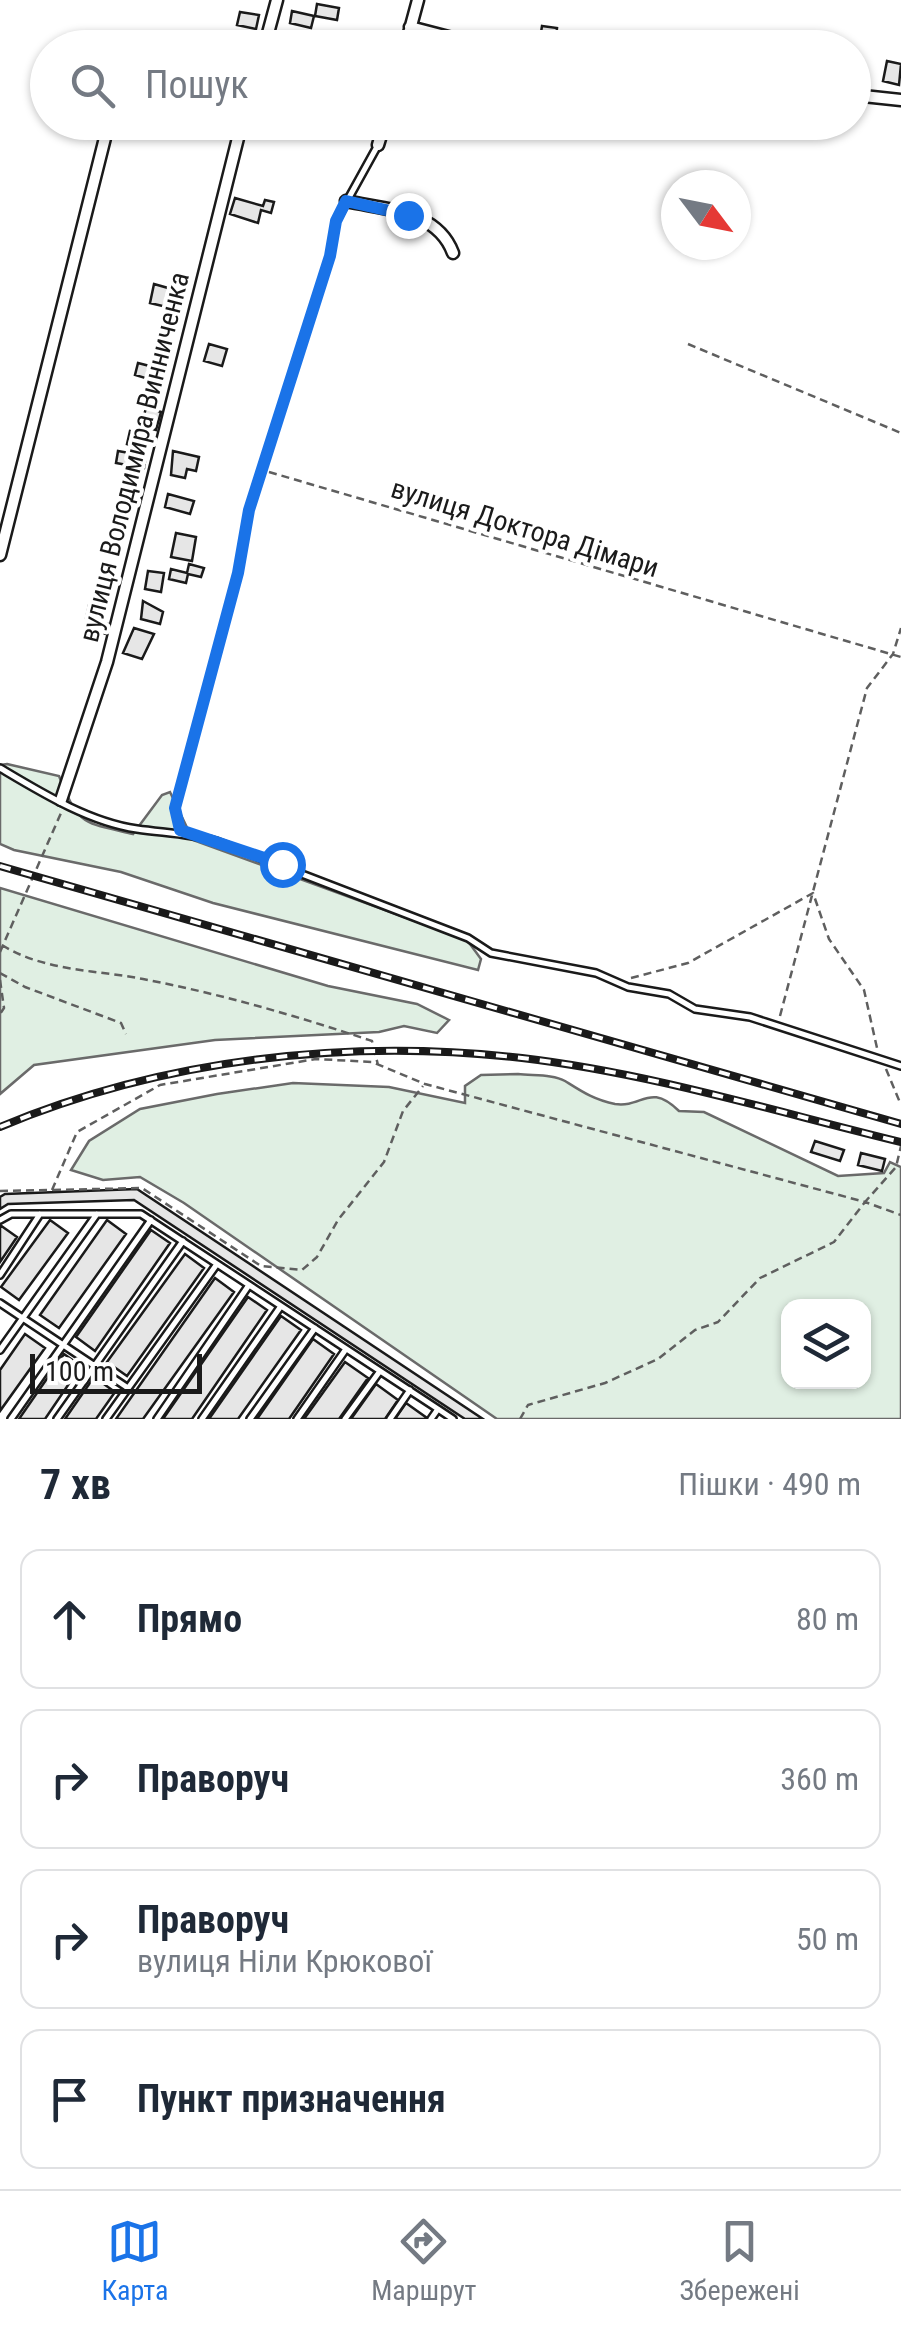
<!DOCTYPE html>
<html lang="uk">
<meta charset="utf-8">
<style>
:root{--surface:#fff;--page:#f6f6f7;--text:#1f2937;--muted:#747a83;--line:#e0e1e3;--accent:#1a73e8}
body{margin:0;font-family:"Roboto Condensed",sans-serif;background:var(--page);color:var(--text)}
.controls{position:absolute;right:30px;bottom:30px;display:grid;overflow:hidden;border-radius:20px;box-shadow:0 2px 8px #0004}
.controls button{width:90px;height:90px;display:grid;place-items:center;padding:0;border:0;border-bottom:2px solid var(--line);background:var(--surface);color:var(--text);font:50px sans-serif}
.compass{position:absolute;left:661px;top:170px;width:90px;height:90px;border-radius:50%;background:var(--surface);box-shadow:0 2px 8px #0004;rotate:122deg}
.scale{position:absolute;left:30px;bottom:25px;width:172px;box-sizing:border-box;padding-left:10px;border:5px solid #1a1a1a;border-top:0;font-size:28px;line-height:35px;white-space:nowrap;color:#1a1a1a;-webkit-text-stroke:8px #fff;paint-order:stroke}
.stop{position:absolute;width:30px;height:30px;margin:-22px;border:8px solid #1a73e8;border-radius:50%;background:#fff}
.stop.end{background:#1a73e8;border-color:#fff;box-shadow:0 2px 10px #0008}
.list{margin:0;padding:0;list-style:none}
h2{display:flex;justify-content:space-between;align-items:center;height:130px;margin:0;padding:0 40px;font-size:42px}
h2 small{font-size:32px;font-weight:400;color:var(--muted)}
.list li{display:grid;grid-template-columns:65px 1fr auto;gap:30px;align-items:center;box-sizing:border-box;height:140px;margin:0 20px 20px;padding:0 20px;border:2px solid var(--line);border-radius:20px}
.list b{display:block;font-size:38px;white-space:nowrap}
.list p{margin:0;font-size:32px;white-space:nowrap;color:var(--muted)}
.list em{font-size:32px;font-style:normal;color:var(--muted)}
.icon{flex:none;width:55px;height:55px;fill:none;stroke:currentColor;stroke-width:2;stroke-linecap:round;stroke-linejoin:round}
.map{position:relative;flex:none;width:901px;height:1419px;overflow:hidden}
.search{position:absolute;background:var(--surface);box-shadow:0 2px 8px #0004;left:30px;right:30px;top:30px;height:110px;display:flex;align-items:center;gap:25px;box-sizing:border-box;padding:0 35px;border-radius:55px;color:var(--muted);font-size:38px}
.sheet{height:770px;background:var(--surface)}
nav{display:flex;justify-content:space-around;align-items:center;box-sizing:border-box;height:140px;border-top:2px solid var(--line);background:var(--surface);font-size:28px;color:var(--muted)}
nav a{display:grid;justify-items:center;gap:5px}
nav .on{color:var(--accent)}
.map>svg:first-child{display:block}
.green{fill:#e0efe3;stroke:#6a6a6a;stroke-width:2.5;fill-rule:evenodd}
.building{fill:#e6e6e6;stroke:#1a1a1a;stroke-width:2.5}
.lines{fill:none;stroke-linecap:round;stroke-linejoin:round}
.lane-casing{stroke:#1a1a1a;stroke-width:10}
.street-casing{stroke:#1a1a1a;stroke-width:15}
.path{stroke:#5f5f5f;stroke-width:2.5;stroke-dasharray:8 5;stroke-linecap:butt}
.lane{stroke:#fff;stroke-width:5}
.street{stroke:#fff;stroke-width:10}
.rail-casing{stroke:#1a1a1a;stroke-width:8}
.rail{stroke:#fff;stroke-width:4;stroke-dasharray:11;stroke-linecap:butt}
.route{stroke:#1a73e8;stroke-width:12}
.labels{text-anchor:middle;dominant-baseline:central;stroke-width:8;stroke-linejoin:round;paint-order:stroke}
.street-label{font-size:28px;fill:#1a1a1a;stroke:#fff}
</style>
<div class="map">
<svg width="901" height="1419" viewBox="0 0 901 1419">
<rect width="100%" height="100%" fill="#fff"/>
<path class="green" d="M7 764 59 776C79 826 82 822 133 834L162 795 170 792 193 840 467 940 481 959 478 970 213 903 121 872 14 850 0 844V765Z
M0 888 328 986 417 1004 449 1020 437 1033 404 1026 379 1032 215 1040 34 1065 0 1094Z
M518 1074C532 1076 553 1074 565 1081 581 1091 594 1100 615 1104 643 1108 649 1082 679 1111L704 1112 838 1176 884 1173 890 1162 901 1167V1419H497L184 1203 140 1177 103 1180 71 1170 89 1141 140 1109 217 1094 293 1083 389 1087 465 1103V1086L481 1075ZM788 1306H864V1382H788Z"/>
<path class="building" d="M317 4 339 8 337 20 315 16Z
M292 11 314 16 311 28 290 23Z
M240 12 259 15 256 29 237 25Z
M542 26 557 28 555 47 539 45Z
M887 61 901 64 899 85 883 81Z
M235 198 263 206 265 200 274 202 271 213 261 210 258 223 230 214Z
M154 284 175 290 171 308 150 303Z
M209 344 227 349 222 366 204 361Z
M138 363 165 370 162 383 135 375Z
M146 408 161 412 156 430 141 426Z
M130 431 150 436 146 449 127 444Z
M118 451 146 456 144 468 116 463Z
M173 451 199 457 196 471 187 469 185 478 171 475Z
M168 494 194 501 190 514 165 507Z
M176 533 196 537 192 561 171 557Z
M189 564 204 568 201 577 188 574 186 583 169 579 171 569 187 573Z
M148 571 164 573 161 592 145 589Z
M143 601 163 612 160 624 141 619Z
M89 605 106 610 103 622 95 621 108 624 106 634 91 630 93 620 86 618Z
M134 628 154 634 142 659 123 653Z
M815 1141 844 1150 840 1161 811 1152Z
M861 1153 885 1159 882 1171 858 1165Z
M137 1189 483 1419H465L134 1200 8 1204 0 1209V1197L5 1194Z
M50 1220 68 1233 19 1300 1 1287Z
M107 1220 126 1234 59 1328 40 1315Z
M0 1225 17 1237 0 1262Z
M151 1230 170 1243 95 1351 76 1337Z
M185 1254 204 1268 127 1376 107 1362Z
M215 1278 234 1292 143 1419H116Z
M248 1297 267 1310 192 1419H163Z
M281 1316 301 1330 238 1419H209Z
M25 1334 45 1348 0 1411V1370Z
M313 1339 334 1354 289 1419H257Z
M64 1354 81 1366 45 1419H19Z
M345 1362 368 1378 339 1419H304Z
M94 1377 115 1392 96 1419H65Z
M376 1384 398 1400 385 1419H351Z
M406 1403 427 1418 426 1419H395Z"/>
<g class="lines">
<defs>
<path id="lane" d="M0 768C42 793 89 822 137 829 165 833 188 833 216 841L468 938 491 953 596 973 628 987 669 994 695 1009 750 1017 901 1066
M180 831 175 808 238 573 249 510 330 256 336 221 378 145
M0 1220 11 1214H141L438 1409
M0 1275 40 1214
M0 1303 128 1388
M0 1350 97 1214
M11 1419 151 1220
M57 1419 183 1241
M106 1419 217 1264
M157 1419 249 1285
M202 1419 281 1306
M250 1419 315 1328
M297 1419 346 1349
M345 1419 380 1371
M390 1419 410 1390
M431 1419 438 1409 453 1419"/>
<path id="street" d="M410 27 491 48
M264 48 277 0
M405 48 418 0
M854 95 901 100
M378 145 385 122
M346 201C386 210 437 210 453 253
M0 555 109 122
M61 800 107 662 242 122"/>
</defs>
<use href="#lane" class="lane-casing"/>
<use href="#street" class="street-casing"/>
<path class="path" d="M688 344 901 433
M269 472 901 657
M2 945C43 971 96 970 143 979 221 994 297 1016 372 1041L378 1065
M0 952 61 813
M0 973 25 987 121 1023 126 1034
M631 978 688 963 813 893 829 939 864 990 877 1048
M0 980 4 1008 0 1014
M780 1016 867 688 893 654 901 628
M886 1069 901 1105
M53 1190 142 1188 261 1266 302 1270 317 1257 338 1220 384 1162 403 1111 423 1086
M0 1191 52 1190 77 1132 160 1085 316 1059 372 1062 425 1084 865 1202 896 1167 901 1146
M520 1419 528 1405 605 1383 658 1359 695 1330 718 1322 760 1278 834 1242 865 1202 901 1215"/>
<use href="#lane" class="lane"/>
<use href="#street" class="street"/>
<defs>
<path id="rail" d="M0 866 901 1124
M0 1127C163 1059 347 1038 522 1058 650 1073 777 1112 901 1142"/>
</defs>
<use href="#rail" class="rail-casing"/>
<use href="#rail" class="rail"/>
</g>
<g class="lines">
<path class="route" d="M282 864 180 830 175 808 238 573 249 510 330 256 336 221 346 201 408 215"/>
</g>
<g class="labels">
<g class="street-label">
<text transform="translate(134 457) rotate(-76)">вулиця Володимира Винниченка</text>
<text transform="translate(525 528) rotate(17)">вулиця Доктора Дімари</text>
</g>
</g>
</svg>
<div class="controls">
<button><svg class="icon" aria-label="layers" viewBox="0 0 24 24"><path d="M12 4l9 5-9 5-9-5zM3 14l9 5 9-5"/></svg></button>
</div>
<svg class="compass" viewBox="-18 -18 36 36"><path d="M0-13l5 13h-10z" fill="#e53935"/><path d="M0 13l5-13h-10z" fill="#747a83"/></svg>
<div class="scale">100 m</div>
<div class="stop" style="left:282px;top:864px"></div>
<div class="stop end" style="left:408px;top:215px"></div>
<div class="search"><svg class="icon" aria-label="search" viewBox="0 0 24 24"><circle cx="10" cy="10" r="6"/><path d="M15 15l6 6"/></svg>Пошук</div>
</div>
<section class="sheet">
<h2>7 хв<small>Пішки · 490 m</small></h2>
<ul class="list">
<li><svg class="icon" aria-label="ahead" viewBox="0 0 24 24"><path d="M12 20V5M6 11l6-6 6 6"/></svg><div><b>Прямо</b></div><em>80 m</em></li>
<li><svg class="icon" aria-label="right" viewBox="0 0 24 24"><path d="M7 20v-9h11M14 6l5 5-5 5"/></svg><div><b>Праворуч</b></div><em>360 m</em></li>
<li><svg class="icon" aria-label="right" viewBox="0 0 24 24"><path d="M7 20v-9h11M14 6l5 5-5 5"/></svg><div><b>Праворуч</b><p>вулиця Ніли Крюкової</p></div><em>50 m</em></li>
<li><svg class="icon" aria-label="arrive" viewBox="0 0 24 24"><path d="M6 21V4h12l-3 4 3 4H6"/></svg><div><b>Пункт призначення</b></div></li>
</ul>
</section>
<nav>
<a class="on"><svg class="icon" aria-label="map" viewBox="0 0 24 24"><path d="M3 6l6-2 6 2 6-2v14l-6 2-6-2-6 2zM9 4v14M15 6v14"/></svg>Карта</a>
<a><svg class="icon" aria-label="directions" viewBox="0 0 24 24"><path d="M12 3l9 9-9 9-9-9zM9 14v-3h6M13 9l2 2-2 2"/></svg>Маршрут</a>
<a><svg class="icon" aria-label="saved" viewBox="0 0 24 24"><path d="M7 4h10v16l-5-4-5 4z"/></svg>Збережені</a>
</nav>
